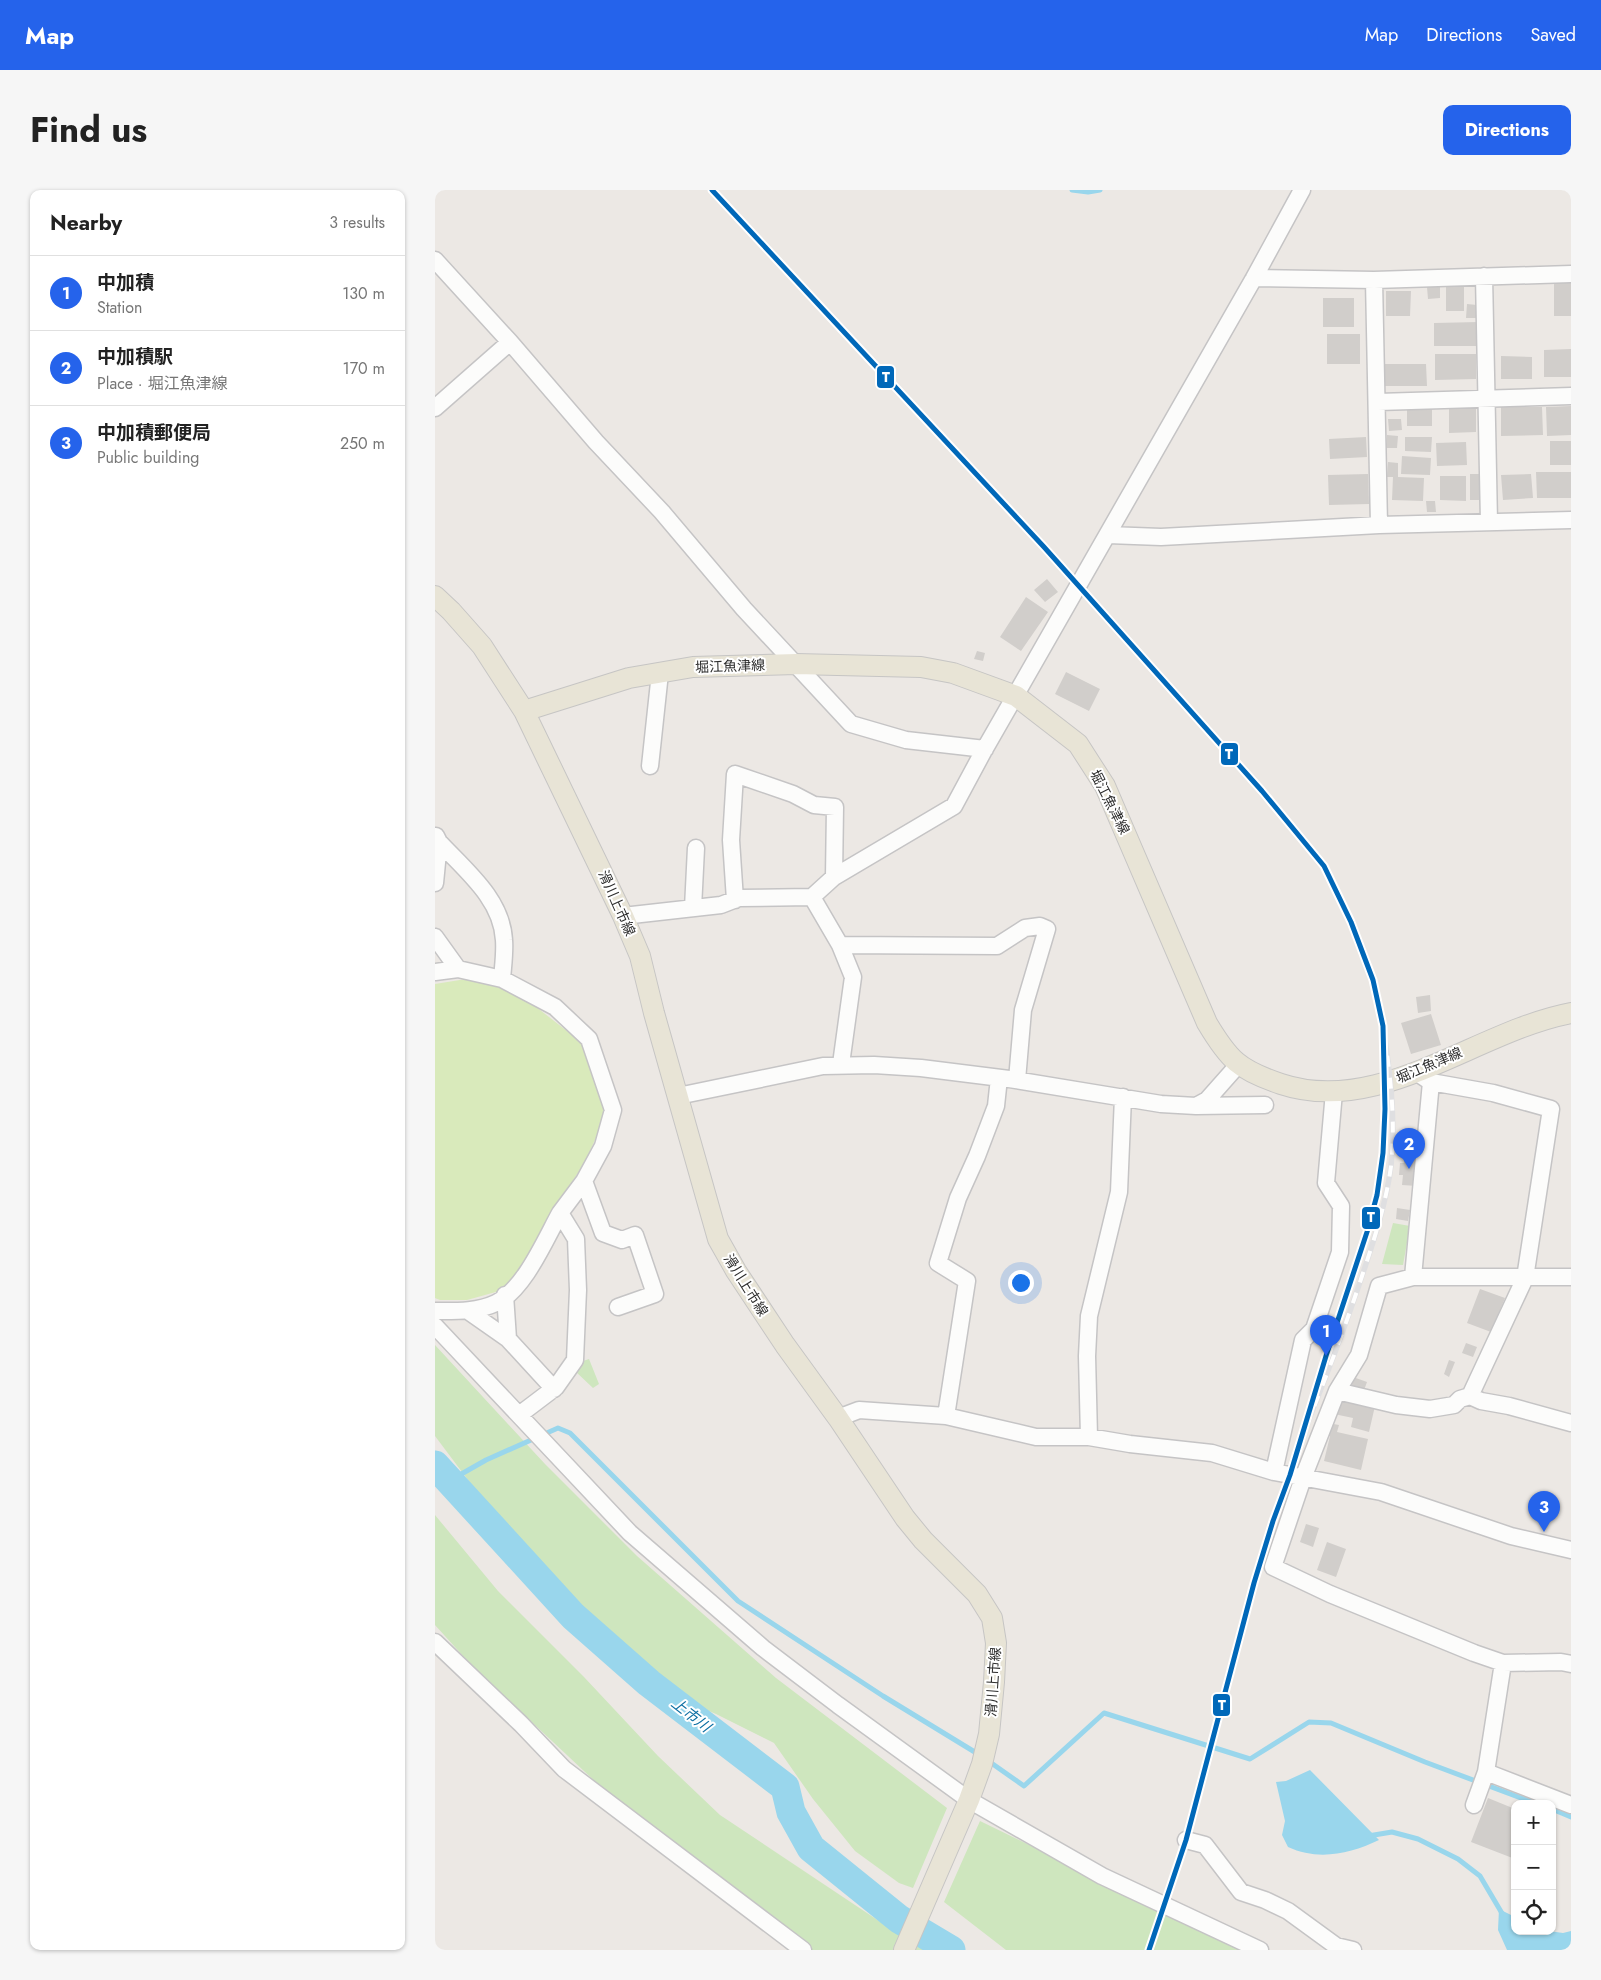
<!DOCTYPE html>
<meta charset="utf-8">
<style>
:root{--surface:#fff;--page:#f6f6f6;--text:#222;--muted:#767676;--line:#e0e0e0;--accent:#2563eb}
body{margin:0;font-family:Jost,"Noto Sans JP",sans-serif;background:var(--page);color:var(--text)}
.controls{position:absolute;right:15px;bottom:15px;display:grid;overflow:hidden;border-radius:10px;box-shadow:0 1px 4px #0004}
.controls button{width:45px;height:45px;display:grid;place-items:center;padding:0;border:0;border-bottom:1px solid var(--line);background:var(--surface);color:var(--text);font:25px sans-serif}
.you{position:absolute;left:585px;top:1092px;width:18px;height:18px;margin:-12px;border:4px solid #fff;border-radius:50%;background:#1a73e8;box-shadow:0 0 0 8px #1a73e833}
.badge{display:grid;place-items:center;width:32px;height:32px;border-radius:50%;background:var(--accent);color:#fff;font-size:16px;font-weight:700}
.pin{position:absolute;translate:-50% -41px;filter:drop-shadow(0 1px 2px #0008)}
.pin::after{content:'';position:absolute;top:26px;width:18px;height:15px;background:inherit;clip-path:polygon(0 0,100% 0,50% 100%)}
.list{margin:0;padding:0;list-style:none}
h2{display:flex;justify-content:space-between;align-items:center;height:65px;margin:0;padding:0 20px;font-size:21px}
h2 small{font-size:16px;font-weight:400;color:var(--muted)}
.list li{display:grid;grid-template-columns:32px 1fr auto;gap:15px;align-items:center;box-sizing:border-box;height:75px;padding:0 20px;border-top:1px solid var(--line)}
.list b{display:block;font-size:19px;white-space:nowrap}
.list p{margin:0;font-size:16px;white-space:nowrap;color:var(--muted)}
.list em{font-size:16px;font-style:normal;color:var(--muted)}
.icon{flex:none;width:28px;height:28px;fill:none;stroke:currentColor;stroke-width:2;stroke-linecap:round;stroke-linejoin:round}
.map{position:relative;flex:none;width:1136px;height:1760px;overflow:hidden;border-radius:10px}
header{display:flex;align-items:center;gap:30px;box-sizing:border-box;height:70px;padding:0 25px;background:var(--accent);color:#fff}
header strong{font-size:24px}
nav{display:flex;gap:28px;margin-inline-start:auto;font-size:18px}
.intro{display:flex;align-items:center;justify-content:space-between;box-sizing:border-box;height:120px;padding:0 30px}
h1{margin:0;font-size:35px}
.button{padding:12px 22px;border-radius:10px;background:var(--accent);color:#fff;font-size:18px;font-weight:700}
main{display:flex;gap:30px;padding:0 30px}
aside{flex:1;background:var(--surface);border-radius:10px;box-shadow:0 1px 4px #0004}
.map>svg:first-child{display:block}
.green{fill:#cee6be}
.pitch{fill:#d9eabb}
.water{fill:#99d6ec}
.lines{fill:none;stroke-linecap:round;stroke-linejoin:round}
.stream{stroke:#99d6ec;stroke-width:5}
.river{stroke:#99d6ec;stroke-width:29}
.building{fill:#d1cecb}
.minor-casing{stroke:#c5c4c5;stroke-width:19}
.major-casing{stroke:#c6c5c4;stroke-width:22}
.minor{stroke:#fcfcfb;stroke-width:16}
.major{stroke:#e8e4d6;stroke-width:20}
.rail-casing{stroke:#dfdfe1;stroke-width:5.5}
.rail{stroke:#fff;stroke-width:4;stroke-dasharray:11;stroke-linecap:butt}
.rail-1-casing{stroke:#fff;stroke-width:9}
.rail-1{stroke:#0068b9;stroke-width:5}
.labels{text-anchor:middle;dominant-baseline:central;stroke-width:4;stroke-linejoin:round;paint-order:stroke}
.street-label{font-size:14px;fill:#2e2e2e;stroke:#fff}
.water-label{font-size:15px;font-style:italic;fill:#0d6fa3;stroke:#fff}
.line-badge{stroke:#fff;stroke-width:2}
.badge-label{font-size:14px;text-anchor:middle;font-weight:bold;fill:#fff}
</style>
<header>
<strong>Map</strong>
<nav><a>Map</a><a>Directions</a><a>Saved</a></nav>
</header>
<div class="intro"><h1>Find us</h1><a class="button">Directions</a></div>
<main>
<aside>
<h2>Nearby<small>3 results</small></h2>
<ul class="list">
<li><span class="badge">1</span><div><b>中加積</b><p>Station</p></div><em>130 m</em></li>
<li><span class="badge">2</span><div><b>中加積駅</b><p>Place · 堀江魚津線</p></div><em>170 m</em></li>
<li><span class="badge">3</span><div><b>中加積郵便局</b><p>Public building</p></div><em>250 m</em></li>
</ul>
</aside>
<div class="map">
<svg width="1136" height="1760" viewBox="0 0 1136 1760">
<rect width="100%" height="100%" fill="#ece8e4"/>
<path class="green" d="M958 1033 975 1036 968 1075 947 1074Z
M0 1155 110 1274 202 1366 341 1488 512 1618 478 1698 464 1693 420 1661 378 1609 339 1553 281 1524 193 1487 96 1364 48 1310 0 1246Z
M154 1169 164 1194 158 1198 140 1181 145 1172Z
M0 1325 63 1401 149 1487 223 1566 285 1625 462 1743 494 1760H377L166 1597 38 1477 0 1435Z
M545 1631 809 1760H571L509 1712Z"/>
<path class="pitch" d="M31 789 82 802 146 852 167 910 170 928 149 974 118 1020 86 1081 68 1100 32 1110H5L0 1108V794Z"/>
<path class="water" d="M875 1580 944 1650C915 1664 883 1671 853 1657L847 1645 850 1631 841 1592 851 1591Z
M1064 1719 1080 1727V1741H1114L1128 1743 1136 1741V1758L1131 1760H1072L1063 1740Z"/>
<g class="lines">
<path class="stream" d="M637 0 653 2 665 0
M14 1291 51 1270 123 1238 135 1243 303 1411 448 1506 543 1564
M552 1570 589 1596 669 1523 815 1569 874 1532 896 1533 990 1572 1102 1614
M1117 1619 1136 1627
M933 1646 957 1642 983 1649 1023 1669 1045 1686 1068 1725"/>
<path class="river" d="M0 1275 138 1426 214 1493 350 1597 356 1622 376 1658 464 1729 516 1760"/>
</g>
<path class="building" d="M1119 93H1136V126H1119Z
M1005 96V108L993 109 992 97Z
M1011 97H1029V121H1011Z
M951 101H976L975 126H951Z
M888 108H919V137H888Z
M1032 114 1042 115V128H1031Z
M1044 132 1045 156H999V133Z
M892 144H925V174H892Z
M1136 159V187H1109V160Z
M1000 164H1041V189L1000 190Z
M1066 166 1097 167V189H1066Z
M949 174H991L992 196H950Z
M1136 216V245L1112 246 1111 217Z
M1066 217H1107L1108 245 1066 246Z
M972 218H997V236H972Z
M1014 219H1041V242L1014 243Z
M953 229H966L967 240 954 241Z
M952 245 963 246 962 258H951Z
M931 247 932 267 895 269 894 249Z
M970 247H997L996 262 970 261Z
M1115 251H1136V275H1115Z
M1031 252 1032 275 1002 276 1001 253Z
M967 266 996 268 995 285 966 284Z
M953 272 963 273V287L989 288 988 311 957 310 958 287H952Z
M1101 282H1136V308H1102Z
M933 284 934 314 894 315 893 285Z
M1035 284H1047V310H1035Z
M1096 284 1098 308 1068 310 1066 285Z
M1005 286H1031V311L1005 310Z
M991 311H1000L1001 322H992Z
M612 389 623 402 610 412 599 400Z
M591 407 613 422 586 461 565 447Z
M542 461 550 463 548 471 539 469Z
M631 482 665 499 654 521 620 504Z
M995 805 996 821 983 823 981 807Z
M996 824 1006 855 976 864 966 833Z
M969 967 984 968 982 996 967 995 968 985H964L965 973H969Z
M962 1018 975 1020 973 1031 961 1029Z
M1045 1099 1070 1108 1056 1142 1032 1133Z
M1031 1153 1042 1157 1038 1167 1027 1163Z
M1014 1170 1020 1172 1014 1187 1009 1184Z
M918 1187 932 1192 928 1203 914 1198Z
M904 1208 940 1216 934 1242 916 1237 918 1228 899 1224Z
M893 1233 904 1235 902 1242 933 1249 926 1280 889 1271 895 1246 890 1245Z
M871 1334 884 1338 878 1357 865 1352Z
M892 1352 911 1359 901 1387 882 1380Z
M1053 1608 1080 1619V1669L1036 1652Z"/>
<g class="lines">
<defs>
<path id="minor" d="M0 70 75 152 161 252 227 322 309 419 416 534 471 550 550 559
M1049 86 1054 332
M819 88 939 90 1136 84
M939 90 944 335
M943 212 1136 206
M0 218 75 152
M673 345 726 347 944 335 1136 330
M215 576 225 483
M4 652C30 680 67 709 69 750 70 763 68 776 67 789
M0 693 4 652 1 646
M377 707 405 755 418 787 406 874
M300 710 296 650 300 584 358 604 379 615 400 617 399 687
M258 718 261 658
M188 726 286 715 304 708 377 707 399 687 519 616 548 562 819 88 867 0
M0 747 23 779
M405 755 562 756 590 738 605 736 612 739 588 820 582 890
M0 782 23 779 67 789 120 817 154 849 178 920 168 956 149 991
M981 882 996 892 1058 903 1116 919 1090 1088 1035 1206
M243 906 388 876 439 875 486 878 574 889 726 914 761 916 772 910 803 875
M761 916 830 915
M125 1023 149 991 168 1043 187 1050 200 1045 220 1104 183 1117
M978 1087 996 892
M1136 1087H978L944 1096 924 1165 902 1201 868 1288 838 1377 895 1404 1039 1463 1068 1473 1126 1472 1136 1474
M0 1121C20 1121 42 1122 61 1113 89 1100 110 1050 125 1023L141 1049 143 1100 140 1170 121 1197 84 1225
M33 1121 73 1149 70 1105
M0 1136 195 1343 328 1458 403 1515 534 1610 667 1686 825 1760
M73 1149 119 1199
M902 1201 961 1215 995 1219 1019 1215 1025 1209 1035 1206 1046 1211 1074 1216 1136 1233
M511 1226 532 1091 503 1073 523 1008 542 966 561 916 564 888
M403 1228 424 1220 511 1226 601 1247H654L695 1254 777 1263 839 1282 946 1302 1076 1346 1136 1360
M654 1247 652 1166 654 1126 684 1002 688 907
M839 1282 868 1150 879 1139 905 1062 906 1016 891 993 899 902
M0 1452 86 1534 129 1579 368 1760
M1051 1582 1136 1615
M1039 1615 1051 1582 1068 1473
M751 1650 770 1655 806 1702 830 1710 853 1721 901 1756 918 1760"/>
<path id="major" d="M0 406 16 421 47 456 89 521 188 726 205 766 219 823 283 1049 301 1081 350 1155 403 1228 470 1328 488 1350 542 1404 557 1428 561 1453 559 1492 554 1544 547 1574 534 1610 469 1760
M89 521 194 488 258 477 361 474 486 477 518 483 581 506 643 554 670 596 772 833C794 870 804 880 846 894 945 927 1041 841 1136 823"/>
</defs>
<use href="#minor" class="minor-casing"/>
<use href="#major" class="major-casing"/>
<use href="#minor" class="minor"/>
<use href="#major" class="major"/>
<defs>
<path id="rail" d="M863 1257C886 1200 908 1144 927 1086 939 1050 951 1014 956 976 961 929 955 882 948 836"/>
</defs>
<use href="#rail" class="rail-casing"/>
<use href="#rail" class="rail"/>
<defs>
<path id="rail-1" d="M277 0 609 357 827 601 889 676 916 732 938 790 948 836 950 919 948 963 942 1005 932 1042 891 1166 855 1285 838 1331 819 1393 751 1650 714 1760"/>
</defs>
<use href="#rail-1" class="rail-1-casing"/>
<use href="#rail-1" class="rail-1"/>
</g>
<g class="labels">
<g class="street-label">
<text transform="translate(295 476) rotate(-2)">堀江魚津線</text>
<text transform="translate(675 612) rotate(63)">堀江魚津線</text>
<text transform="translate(182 713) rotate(66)">滑川上市線</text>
<text transform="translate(994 875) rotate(-23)">堀江魚津線</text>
<text transform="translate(311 1095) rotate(58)">滑川上市線</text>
<text transform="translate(558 1492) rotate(-86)">滑川上市線</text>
</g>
<g class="water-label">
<text transform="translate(256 1525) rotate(38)">上市川</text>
</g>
</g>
<g class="line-badge">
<rect x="441" y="175" width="19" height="24" rx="5" fill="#0068b9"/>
<rect x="785" y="552" width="19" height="24" rx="5" fill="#0068b9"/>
<rect x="926" y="1016" width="20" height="24" rx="5" fill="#0068b9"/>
<rect x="777" y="1503" width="19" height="24" rx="5" fill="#0068b9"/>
</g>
<g class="badge-label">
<text x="451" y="192">T</text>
<text x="794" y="569">T</text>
<text x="936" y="1032">T</text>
<text x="787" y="1520">T</text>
</g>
</svg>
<div class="controls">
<button>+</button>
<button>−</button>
<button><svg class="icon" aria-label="locate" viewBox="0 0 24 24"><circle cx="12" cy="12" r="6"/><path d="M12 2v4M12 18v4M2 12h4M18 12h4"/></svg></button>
</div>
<div class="you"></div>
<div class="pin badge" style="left:891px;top:1166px">1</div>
<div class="pin badge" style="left:974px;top:979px">2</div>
<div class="pin badge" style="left:1109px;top:1342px">3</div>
</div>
</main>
